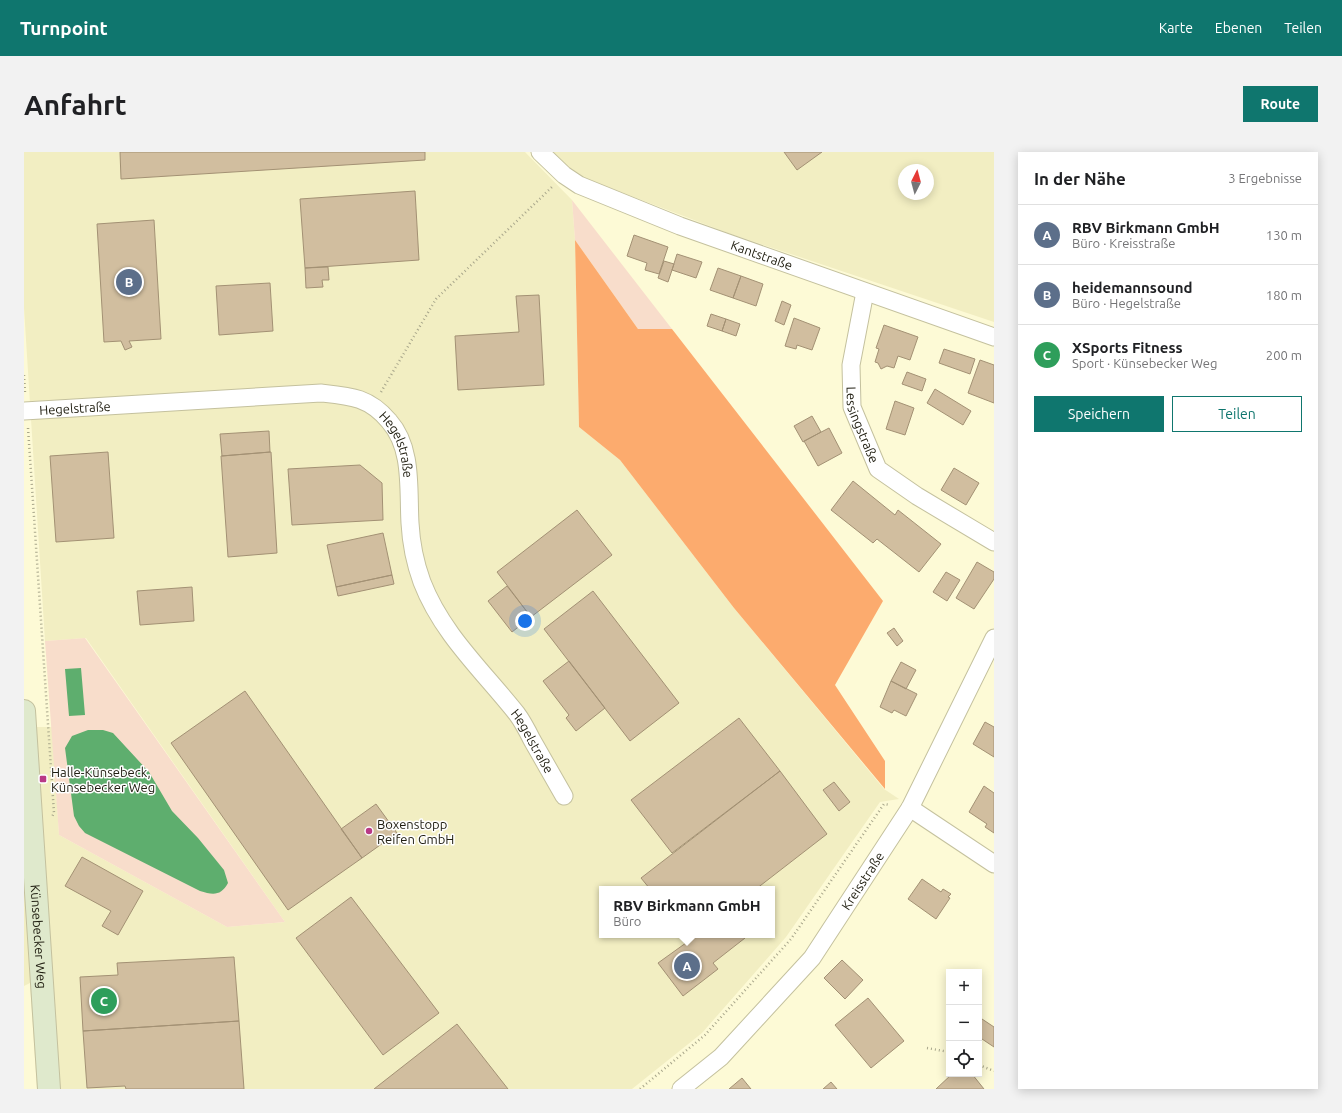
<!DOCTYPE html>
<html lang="de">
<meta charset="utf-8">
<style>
:root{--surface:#fff;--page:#f2f2f2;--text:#202124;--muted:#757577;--line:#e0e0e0;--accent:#0f766e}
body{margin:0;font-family:Ubuntu,sans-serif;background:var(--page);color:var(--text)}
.controls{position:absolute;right:12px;bottom:12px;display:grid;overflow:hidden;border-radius:0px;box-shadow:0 2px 10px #0003}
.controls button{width:36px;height:36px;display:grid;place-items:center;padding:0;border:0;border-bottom:1px solid var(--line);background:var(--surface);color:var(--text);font:20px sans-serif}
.compass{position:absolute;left:874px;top:12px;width:36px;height:36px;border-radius:50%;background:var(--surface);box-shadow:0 2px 10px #0003;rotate:6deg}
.you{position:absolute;left:501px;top:469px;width:14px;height:14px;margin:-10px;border:3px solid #fff;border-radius:50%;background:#1a73e8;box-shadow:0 0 0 6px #1a73e833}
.badge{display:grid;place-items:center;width:26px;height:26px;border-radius:50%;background:var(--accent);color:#fff;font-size:13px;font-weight:700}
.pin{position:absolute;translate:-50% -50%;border:2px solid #fff;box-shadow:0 1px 4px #0006}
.popup{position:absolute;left:575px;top:734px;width:176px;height:52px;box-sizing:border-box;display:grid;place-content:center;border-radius:0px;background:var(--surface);filter:drop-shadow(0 1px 3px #0005);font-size:13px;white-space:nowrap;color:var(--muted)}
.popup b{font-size:15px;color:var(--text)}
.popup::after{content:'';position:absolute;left:50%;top:100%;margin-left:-8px;border:8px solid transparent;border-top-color:var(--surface)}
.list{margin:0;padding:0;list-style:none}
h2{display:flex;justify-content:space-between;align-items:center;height:52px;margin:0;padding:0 16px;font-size:17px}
h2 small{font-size:13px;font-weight:400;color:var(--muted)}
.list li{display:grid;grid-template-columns:26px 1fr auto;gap:12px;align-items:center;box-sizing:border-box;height:60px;padding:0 16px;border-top:1px solid var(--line)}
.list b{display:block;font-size:15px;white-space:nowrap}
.list p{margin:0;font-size:13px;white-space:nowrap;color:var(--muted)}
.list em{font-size:13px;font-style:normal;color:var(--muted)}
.actions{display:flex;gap:8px;padding:12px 16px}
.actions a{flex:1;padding:9px 0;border:1px solid var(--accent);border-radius:0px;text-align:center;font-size:14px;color:var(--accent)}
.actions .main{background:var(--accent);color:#fff}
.icon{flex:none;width:22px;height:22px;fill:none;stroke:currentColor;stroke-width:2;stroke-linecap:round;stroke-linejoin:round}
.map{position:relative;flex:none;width:970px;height:937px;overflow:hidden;border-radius:0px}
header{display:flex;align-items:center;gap:24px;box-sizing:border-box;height:56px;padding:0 20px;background:var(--accent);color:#fff}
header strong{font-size:19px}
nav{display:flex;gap:22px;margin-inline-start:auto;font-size:14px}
.intro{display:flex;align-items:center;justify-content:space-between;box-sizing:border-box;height:96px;padding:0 24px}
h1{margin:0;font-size:28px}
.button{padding:10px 18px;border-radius:0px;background:var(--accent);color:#fff;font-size:14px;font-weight:700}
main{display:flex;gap:24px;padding:0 24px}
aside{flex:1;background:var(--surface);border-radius:0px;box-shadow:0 2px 10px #0003}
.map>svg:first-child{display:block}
.built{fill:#f2eec2;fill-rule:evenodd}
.green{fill:#f8ddcb}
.forest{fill:#fcab6e}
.water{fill:#5eae6e}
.building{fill:#d1be9f;stroke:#a39174}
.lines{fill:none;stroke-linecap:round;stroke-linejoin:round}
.street-casing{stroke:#c4c19e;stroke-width:19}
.secondary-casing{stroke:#c4c19e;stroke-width:24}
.path{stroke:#a8a68b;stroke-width:2.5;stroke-dasharray:1 3;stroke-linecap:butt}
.street{stroke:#fff;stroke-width:17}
.secondary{stroke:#dfe9cc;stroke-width:22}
.poi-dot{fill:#b93a86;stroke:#fff;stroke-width:1.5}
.labels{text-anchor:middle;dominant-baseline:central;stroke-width:3;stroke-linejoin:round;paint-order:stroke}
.street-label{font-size:13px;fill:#1f1d10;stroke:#fff}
.poi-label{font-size:13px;fill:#1f1d10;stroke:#fff;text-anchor:start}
</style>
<header>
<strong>Turnpoint</strong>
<nav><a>Karte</a><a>Ebenen</a><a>Teilen</a></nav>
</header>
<div class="intro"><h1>Anfahrt</h1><a class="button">Route</a></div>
<main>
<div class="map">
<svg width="970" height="937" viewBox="0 0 970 937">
<rect width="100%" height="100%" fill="#fdfad6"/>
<path class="built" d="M0 0H501L548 48 551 88 555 275 596 308 710 456 860 637 875 647 856 650 762 785 678 881 608 937H13L6 831 0 834V575H28L35 683 203 775 261 770 62 486 21 489 0 156ZM578 737H748V783H578Z
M526 0H970V170L704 81 560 26 547 21ZM880 18H904V42H880Z"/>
<path class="green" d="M548 48 648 177H614L551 88Z
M61 486 261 770 203 775 35 683 21 489Z"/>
<path class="forest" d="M551 88 614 177H648L859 449 811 533 861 609V637L710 456 596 308 555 275Z"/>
<path class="water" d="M57 516 61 563 45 564 41 517Z
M64 578H79L89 581 125 620 148 659 174 686 200 718 204 731C197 744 189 743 176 739L61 681 55 674 50 664 41 596 48 584Z"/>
<path class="building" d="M96 0H401V8L97 27Z
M760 0H798L773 18Z
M391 39 395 108 281 116 276 47Z
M130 68 137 187 105 189 108 195 101 198 97 189 80 190 73 72Z
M610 83 644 95 635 122 621 118 623 111 603 104Z
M653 102 678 110 672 126 648 118Z
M640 109 650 112 644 130 634 126Z
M304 115 305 128H298L299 135 282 136 281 116Z
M694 116 717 124 709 146 686 138Z
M717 124 739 132 732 154 709 146Z
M246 131 249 179 195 183 192 134Z
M515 143 520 233 434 238 431 184 495 180 492 144Z
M758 149 767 153 760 173 751 169Z
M687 162 702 167 698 179 683 174Z
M770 166 796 176 788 198 773 193 772 197 761 194Z
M702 167 716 172 712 184 698 179Z
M860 173 894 185 886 208 874 204 870 216 863 214 857 217 854 211 851 210 855 197 852 196Z
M920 197 951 207 946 222 915 211Z
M956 208 970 213V251L944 241Z
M883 220 902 227 898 239 878 232Z
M911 237 947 259 939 273 903 251Z
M871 249 890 256 881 283 862 277Z
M788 264 797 280 779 290 770 274Z
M805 276 818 301 794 314 780 289Z
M245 279 246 300 198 304 196 282Z
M84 300 90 386 32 390 26 304Z
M247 300 253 401 204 405 197 304Z
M336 313 358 331 359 368 268 373 264 317Z
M930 316 955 331 942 353 917 338Z
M829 329 871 363 874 358 917 392 895 420 853 387 849 391 807 358Z
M553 358 588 403 507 465 473 420Z
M359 381 368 423 312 435 303 393Z
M953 410 970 420V427L950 457 932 446Z
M922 420 936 428 923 449 909 440Z
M368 423 370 432 314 444 312 435Z
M483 434 507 465 488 480 464 449Z
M168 435 170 469 116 473 113 439Z
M569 439 655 551 606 589 520 477Z
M870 476 879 489 873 494 863 481Z
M545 509 581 556 552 579 542 566 545 563 519 529Z
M877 510 892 518 882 537 867 529Z
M867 529 893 542 882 564 870 558 868 561 856 555Z
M221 539 338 706 264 758 147 591Z
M715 566 756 619 648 701 607 648Z
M961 570 970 575V605L949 592Z
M756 619 803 682 732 737H626L617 726Z
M810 630 826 650 815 659 799 638Z
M960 634 970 641V681L961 675 963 672 945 660Z
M352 652 373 681 338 706 317 677Z
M58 705 119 739 94 783 78 774 87 759 41 734Z
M898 727 917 740 919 737 927 742 924 745 926 746 912 767 884 747Z
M327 745 415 861 359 903 272 786Z
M673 783H719L721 786 689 811 694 817 659 844 634 811Z
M210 805 215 869 59 879 56 825 94 823 93 811Z
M818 808 839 828 821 847 800 826Z
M844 846 880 889 847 916 811 873Z
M955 865 970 875V895L955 885Z
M215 869 220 937H102L101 934 63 936 59 879Z
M433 872 484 937H350Z
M928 922H948L960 937H912Z
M718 926 727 937H705Z
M807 930 813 937H799Z"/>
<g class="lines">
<defs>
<g id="street">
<path id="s1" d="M516 0 540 23 555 33 656 74 970 185"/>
<path id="s2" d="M841 140 827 213 828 255 854 317 893 344 970 390"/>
<path id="s3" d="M0 259 297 241C326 244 345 245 365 269 389 296 384 337 386 371 387 390 391 411 398 430 418 482 459 519 493 562 499 570 504 580 508 588 519 607 529 625 540 644"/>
<path d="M886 656 970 712"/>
<path id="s4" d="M657 937 697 905 788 806 886 656 970 486"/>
</g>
<g id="secondary">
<path id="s5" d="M0 559 25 937"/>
</g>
</defs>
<use href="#street" class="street-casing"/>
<use href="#secondary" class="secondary-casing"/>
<path class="path" d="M0 223 1 241
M357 240 412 147 528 35
M4 276 30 661 28 665
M903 896 925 900
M955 913 970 919
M616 937 681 883 767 787 860 652 866 653"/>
<use href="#street" class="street"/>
<use href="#secondary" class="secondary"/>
</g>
<g class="poi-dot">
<rect x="15" y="623" width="8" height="8" rx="2"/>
<circle cx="345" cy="679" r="4"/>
</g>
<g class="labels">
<g class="street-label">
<text stroke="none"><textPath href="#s1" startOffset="247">Kantstraße</textPath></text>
<text stroke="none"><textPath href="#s3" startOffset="51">Hegelstraße</textPath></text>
<text stroke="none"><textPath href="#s2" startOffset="136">Lessingstraße</textPath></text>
<text stroke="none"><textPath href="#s3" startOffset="399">Hegelstraße</textPath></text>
<text stroke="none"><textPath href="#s3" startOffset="735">Hegelstraße</textPath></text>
<text stroke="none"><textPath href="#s4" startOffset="278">Kreisstraße</textPath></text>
<text stroke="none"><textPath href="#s5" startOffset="226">Künsebecker Weg</textPath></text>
</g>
<g class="poi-label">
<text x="27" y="620">Halle-Künsebeck,<tspan x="27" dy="15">Künsebecker Weg</tspan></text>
<text x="353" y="672">Boxenstopp<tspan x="353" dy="15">Reifen GmbH</tspan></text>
</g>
</g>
</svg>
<div class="controls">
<button>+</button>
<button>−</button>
<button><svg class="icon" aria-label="locate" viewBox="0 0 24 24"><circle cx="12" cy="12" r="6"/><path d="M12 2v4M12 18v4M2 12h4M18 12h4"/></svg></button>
</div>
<svg class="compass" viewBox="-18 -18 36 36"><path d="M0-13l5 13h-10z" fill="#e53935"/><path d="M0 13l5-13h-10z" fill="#757577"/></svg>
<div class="you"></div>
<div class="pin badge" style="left:663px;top:814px;background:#5c6f8a">A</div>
<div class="popup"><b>RBV Birkmann GmbH</b>Büro</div>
<div class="pin badge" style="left:105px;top:130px;background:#5c6f8a">B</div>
<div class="pin badge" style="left:80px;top:849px;background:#2e9e5b">C</div>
</div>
<aside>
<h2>In der Nähe<small>3 Ergebnisse</small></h2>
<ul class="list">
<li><span class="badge" style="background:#5c6f8a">A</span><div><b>RBV Birkmann GmbH</b><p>Büro · Kreisstraße</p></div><em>130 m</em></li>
<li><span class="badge" style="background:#5c6f8a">B</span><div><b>heidemannsound</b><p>Büro · Hegelstraße</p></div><em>180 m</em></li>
<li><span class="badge" style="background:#2e9e5b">C</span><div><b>XSports Fitness</b><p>Sport · Künsebecker Weg</p></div><em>200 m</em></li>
</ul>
<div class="actions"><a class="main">Speichern</a><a>Teilen</a></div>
</aside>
</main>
